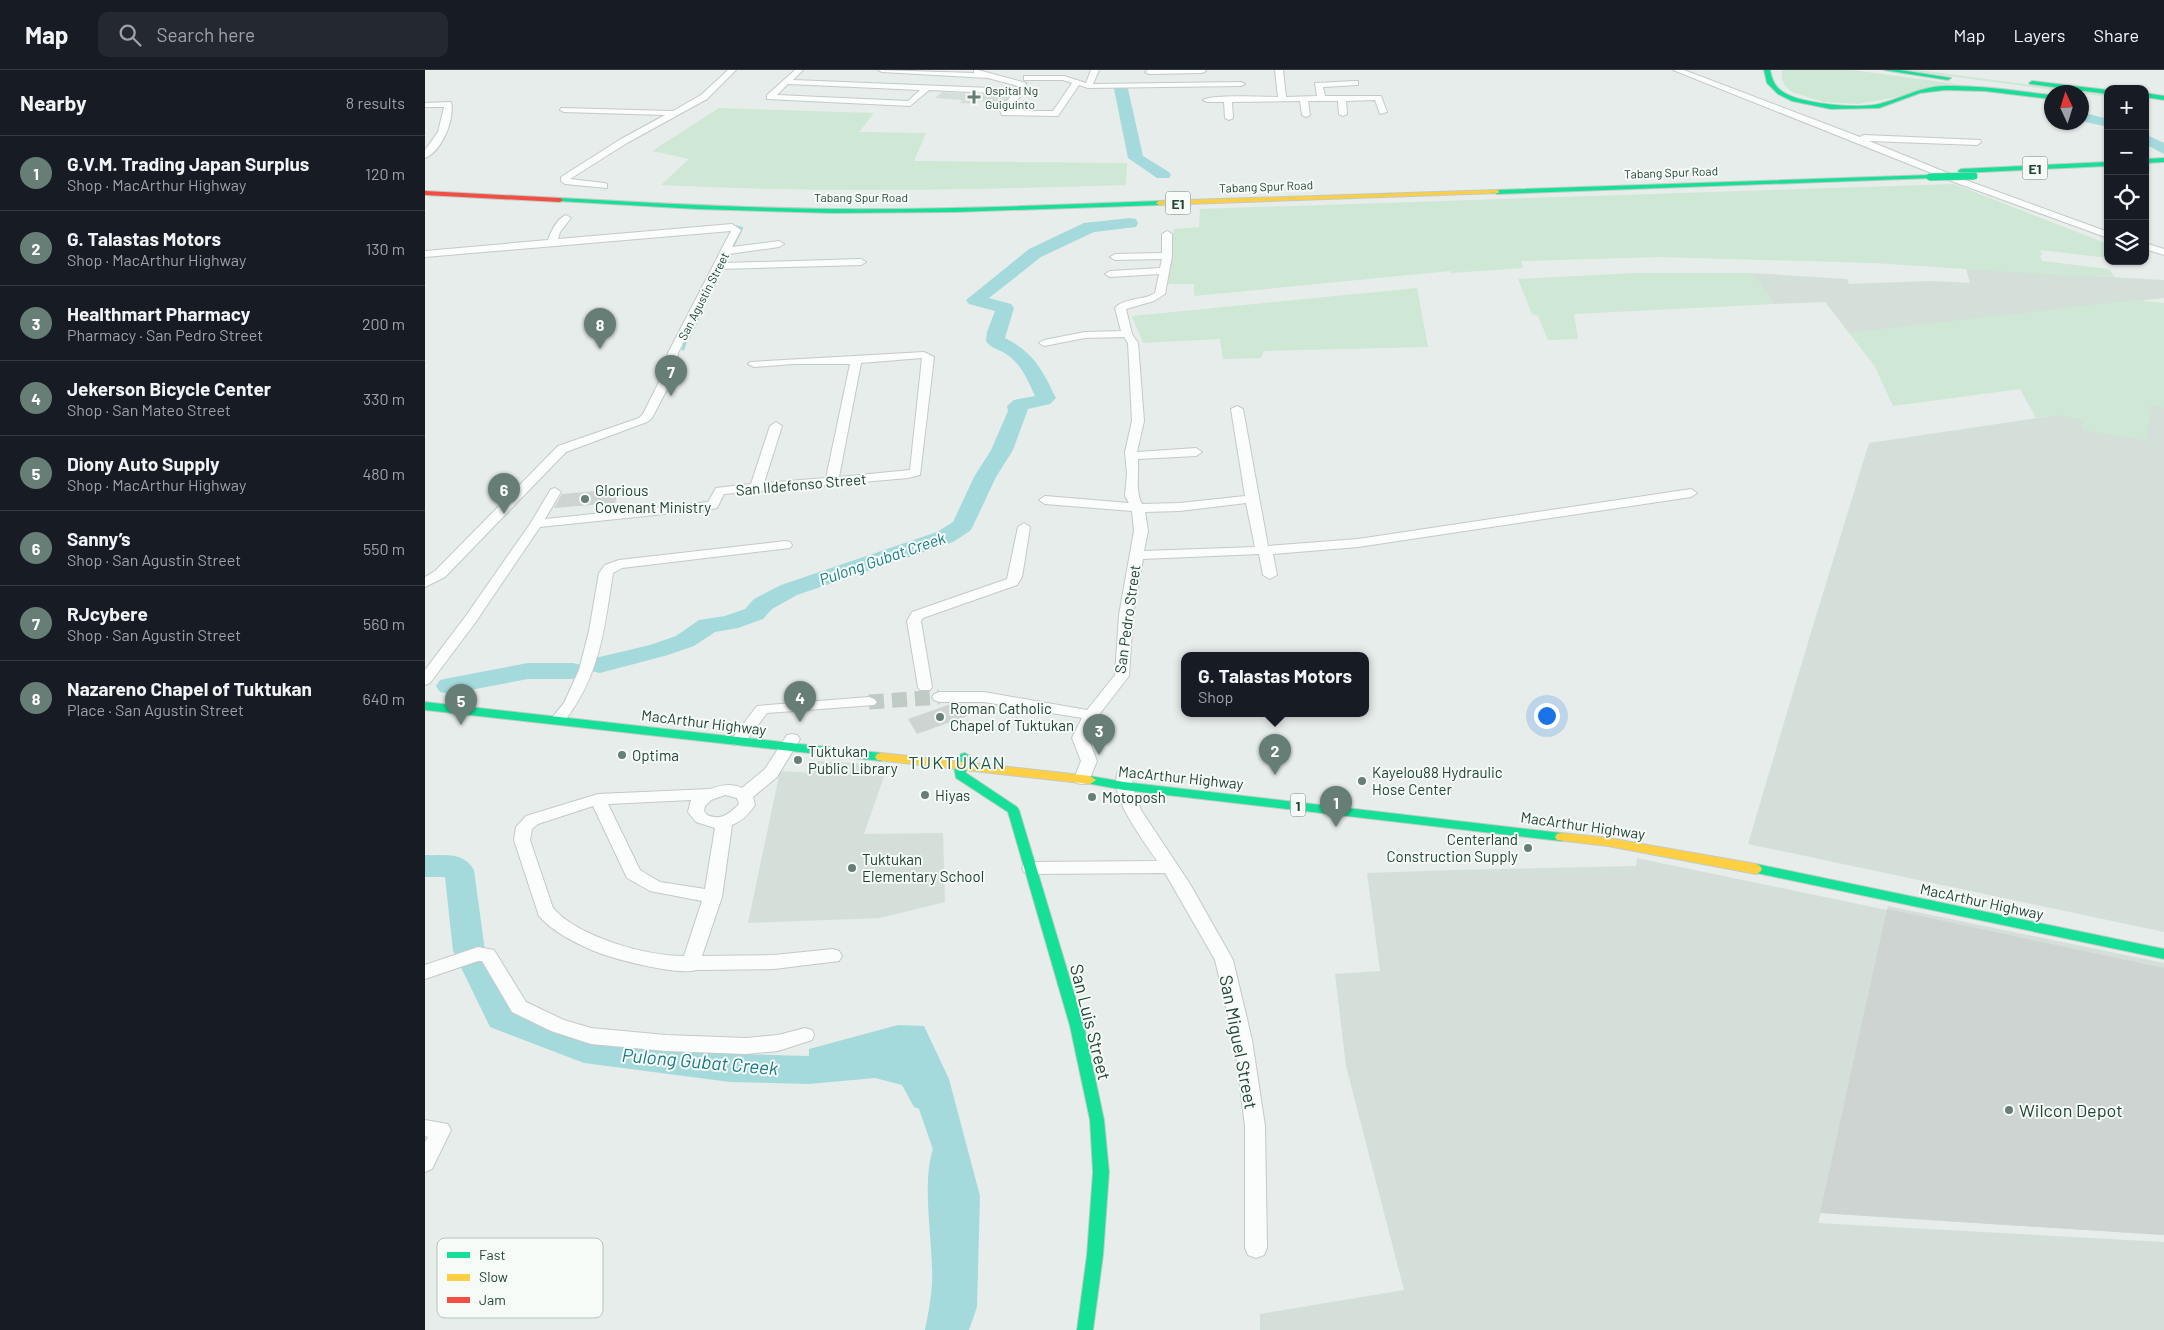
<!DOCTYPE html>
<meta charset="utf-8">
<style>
:root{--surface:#171b24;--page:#242831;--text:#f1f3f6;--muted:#9ea1a6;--line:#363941;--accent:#677e76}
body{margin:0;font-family:Barlow,sans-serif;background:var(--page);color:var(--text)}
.controls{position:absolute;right:15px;top:15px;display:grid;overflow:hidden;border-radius:10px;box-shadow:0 1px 4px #0004}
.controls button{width:45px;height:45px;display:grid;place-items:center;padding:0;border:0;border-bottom:1px solid var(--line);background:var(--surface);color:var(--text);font:25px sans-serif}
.compass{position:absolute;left:1619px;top:15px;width:45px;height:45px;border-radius:50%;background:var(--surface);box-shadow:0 1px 4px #0004;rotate:356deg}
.you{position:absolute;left:1121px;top:645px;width:18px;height:18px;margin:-12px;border:4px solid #fff;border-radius:50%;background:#1a73e8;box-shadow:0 0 0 8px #1a73e833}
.badge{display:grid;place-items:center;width:32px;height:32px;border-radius:50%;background:var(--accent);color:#fff;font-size:16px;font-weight:700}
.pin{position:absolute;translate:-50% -41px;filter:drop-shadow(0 1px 2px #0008)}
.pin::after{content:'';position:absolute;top:26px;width:18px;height:15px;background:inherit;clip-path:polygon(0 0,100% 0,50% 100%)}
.popup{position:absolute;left:756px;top:582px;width:188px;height:65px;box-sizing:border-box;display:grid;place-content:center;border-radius:10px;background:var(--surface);filter:drop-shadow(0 1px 4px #0005);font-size:16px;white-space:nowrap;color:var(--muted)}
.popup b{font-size:19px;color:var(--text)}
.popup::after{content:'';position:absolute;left:50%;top:100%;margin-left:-10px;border:10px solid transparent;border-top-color:var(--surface)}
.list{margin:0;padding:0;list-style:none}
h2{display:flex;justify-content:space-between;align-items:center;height:65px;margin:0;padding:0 20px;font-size:21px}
h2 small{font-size:16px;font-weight:400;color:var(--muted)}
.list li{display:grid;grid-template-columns:32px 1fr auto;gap:15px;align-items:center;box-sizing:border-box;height:75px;padding:0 20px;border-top:1px solid var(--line)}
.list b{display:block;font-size:19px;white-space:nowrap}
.list p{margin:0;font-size:16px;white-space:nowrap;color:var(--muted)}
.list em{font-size:16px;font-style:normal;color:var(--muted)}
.icon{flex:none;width:28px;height:28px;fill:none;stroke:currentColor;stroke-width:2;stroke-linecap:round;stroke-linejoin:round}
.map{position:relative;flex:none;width:1739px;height:1260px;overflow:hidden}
header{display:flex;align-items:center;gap:30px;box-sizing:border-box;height:70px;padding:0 25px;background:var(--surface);border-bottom:1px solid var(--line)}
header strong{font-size:24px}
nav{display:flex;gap:28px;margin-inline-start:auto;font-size:18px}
.search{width:350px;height:45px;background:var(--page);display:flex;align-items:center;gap:12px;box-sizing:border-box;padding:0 18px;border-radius:10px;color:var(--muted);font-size:19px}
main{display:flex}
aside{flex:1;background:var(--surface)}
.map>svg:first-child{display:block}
.built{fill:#d5dfd9}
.green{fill:#cfe7d5}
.water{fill:#a5dadd}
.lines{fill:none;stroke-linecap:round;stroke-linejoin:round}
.stream-far1{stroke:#a5dadd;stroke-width:2.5}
.stream{stroke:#a5dadd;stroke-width:3}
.river{fill:#a5dadd;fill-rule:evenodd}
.building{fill:#ced4d1}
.street-tunnel{stroke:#c0cbc6;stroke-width:15;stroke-dasharray:15 8;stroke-linecap:butt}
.street-casing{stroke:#c4cac7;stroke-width:2}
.fast-casing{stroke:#c2cbc7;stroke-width:2}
.slow-casing{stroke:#c2cbc7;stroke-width:2}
.jam-casing{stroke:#c2cbc7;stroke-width:2}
.street{fill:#fbfcfc;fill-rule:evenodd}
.fast{fill:#16e098;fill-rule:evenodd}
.slow{fill:#ffcf43;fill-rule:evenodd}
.jam{fill:#f24e42;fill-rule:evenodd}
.fast-bridge-casing{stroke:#c2ccc8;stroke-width:8;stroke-linecap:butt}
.fast-bridge{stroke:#16e098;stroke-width:7}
.poi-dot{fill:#677e76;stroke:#f6fbf8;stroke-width:2}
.labels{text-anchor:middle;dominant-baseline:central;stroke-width:4;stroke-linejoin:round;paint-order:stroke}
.far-poi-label{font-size:12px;fill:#224337;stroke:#f6fbf8;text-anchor:start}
.far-street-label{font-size:12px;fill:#224337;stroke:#f6fbf8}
.shield{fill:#f6fbf8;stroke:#627a71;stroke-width:1}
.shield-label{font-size:14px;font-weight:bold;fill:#224337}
.street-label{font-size:15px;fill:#224337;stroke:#f6fbf8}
.poi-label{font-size:15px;fill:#224337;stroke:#f6fbf8;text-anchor:start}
.water-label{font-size:16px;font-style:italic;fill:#167b85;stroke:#f6fbf8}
.quarter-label{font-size:18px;letter-spacing:1px;fill:#1c5744;stroke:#f6fbf8}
.near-street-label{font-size:18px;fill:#224337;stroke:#f6fbf8}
.near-poi-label{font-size:18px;fill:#224337;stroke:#f6fbf8;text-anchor:start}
.near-water-label{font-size:19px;font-style:italic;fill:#167b85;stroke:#f6fbf8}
.key{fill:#f6fbf8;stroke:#b6c4be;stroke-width:1}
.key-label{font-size:14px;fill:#224337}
</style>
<header>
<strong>Map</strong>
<div class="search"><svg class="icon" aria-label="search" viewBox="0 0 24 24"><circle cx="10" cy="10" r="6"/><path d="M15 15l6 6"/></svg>Search here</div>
<nav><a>Map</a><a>Layers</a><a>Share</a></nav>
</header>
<main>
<aside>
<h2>Nearby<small>8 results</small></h2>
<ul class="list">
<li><span class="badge">1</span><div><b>G.V.M. Trading Japan Surplus</b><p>Shop · MacArthur Highway</p></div><em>120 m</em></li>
<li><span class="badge">2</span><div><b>G. Talastas Motors</b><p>Shop · MacArthur Highway</p></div><em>130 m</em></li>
<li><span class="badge">3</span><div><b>Healthmart Pharmacy</b><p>Pharmacy · San Pedro Street</p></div><em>200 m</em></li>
<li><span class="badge">4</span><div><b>Jekerson Bicycle Center</b><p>Shop · San Mateo Street</p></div><em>330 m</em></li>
<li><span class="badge">5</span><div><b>Diony Auto Supply</b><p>Shop · MacArthur Highway</p></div><em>480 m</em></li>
<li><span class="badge">6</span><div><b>Sanny’s</b><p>Shop · San Agustin Street</p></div><em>550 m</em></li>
<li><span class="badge">7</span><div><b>RJcybere</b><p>Shop · San Agustin Street</p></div><em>560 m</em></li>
<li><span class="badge">8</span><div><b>Nazareno Chapel of Tuktukan</b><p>Place · San Agustin Street</p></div><em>640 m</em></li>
</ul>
</aside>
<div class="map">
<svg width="1739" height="1260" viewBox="0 0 1739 1260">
<rect width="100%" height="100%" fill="#e7edea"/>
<path class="built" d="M517 22 588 26 581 33 554 31 552 34 535 33 537 30 510 28Z
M1541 199 1739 210V228L1424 263 1400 232 1349 234 1327 203 1422 209 1424 214 1506 211 1545 213Z
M1739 329V862L1323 774 1377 592 1444 373Z
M393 691 463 695 439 764 518 763 520 832 455 848 323 853 355 701 388 703Z
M1212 788 1462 840 1463 836 1739 893V1165L1396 1143 1393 1153 1739 1172V1260H835V1244L979 1220 921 996 910 904 955 901 942 803 1029 800 1211 796Z"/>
<path class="green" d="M1357 0H1427L1554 17 1534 16 1433 34 1398 32 1367 22 1360 16 1357 9Z
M1477 0H1493L1683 25V27Z
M294 38 449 43 434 62 501 63 489 91 702 93 701 115C546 120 391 123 236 115L264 89 227 81Z
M1529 114 1683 174V188L1615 180 1617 184 1615 186 1617 191 1684 199 1690 207 1632 205 1448 193 1235 187 1096 191 1098 198 1026 203 1025 201 769 226V214H743L749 159 774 157 775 139Z
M1208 203H1327L1349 234 1149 244 1153 269 1123 270 1113 246 1107 244 1093 209Z
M992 218 1003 277 839 281 836 288 798 289 795 269 718 273 707 246Z
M1709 230 1739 233V338L1726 336 1722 371 1658 360V350L1631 345 1611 348 1595 319 1468 336 1449 295 1424 263Z"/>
<path class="water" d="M473 955 499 956 524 1009 555 1126 552 1237 544 1260H515L522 1240 527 1134 479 996 440 982 389 1000H384V979Z"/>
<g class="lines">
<path class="stream-far1" d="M295 202 317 158 305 155"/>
<path class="stream" d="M263 268 296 201
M258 279 260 273"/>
<path class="river" d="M696 15 703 19 718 86 744 102 746 105 744 108H732L703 88 689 19Z
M1656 42 1683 49V57L1656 51Z
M1720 64 1739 73V84L1720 74Z
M705 148 711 149 713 153 711 157 669 162 616 187 564 228 586 234 589 238 580 268C609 283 617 299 631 328L625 334 603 339 588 380 571 407 548 456 545 461 528 472 372 525 347 539 338 549 313 558 290 562 269 576 243 585 175 603 166 601 162 595 166 589 225 575 251 566 274 550 300 546 320 539 329 529 356 515 512 462 528 452 549 407 566 380 583 341 582 336 589 330 610 326C603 311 597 296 584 286 577 280 566 279 561 271L562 262 570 241 544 234 541 230 604 179 659 153Z
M103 593H148L157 595 161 601 157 607 148 609H103L24 624 15 622 11 616 15 610 24 608Z
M0 785C19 786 38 781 49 800L60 881 89 939 161 967 305 984 384 986 450 980 502 995 518 1027 513 1037 501 1041 489 1037 477 1015 450 1008 384 1014 305 1012 159 993 65 957 28 881 20 807H0Z
M524 1067 537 1071 542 1082 540 1117 545 1214 540 1260H500C503 1245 506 1229 507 1214 509 1173 494 1107 511 1071Z"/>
</g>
<path class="building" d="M194 419 190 433 129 438 137 424Z
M540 634 548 644 492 664 483 649 526 634Z
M1462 839 1739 898V1165L1395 1143Z"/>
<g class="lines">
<path class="street-tunnel" d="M444 632 514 627"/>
<defs>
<path id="street" d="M303 0H311L282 29 202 73 145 109 179 113 182 114V118L140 114 136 111V107L196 69 240 45 139 42 135 40 136 38 248 41 276 25Z
M370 0H378L368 10 591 19 593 16 563 8 457 2 453 0 549 3V0H553L601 13 599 22 583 41H628L647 13 638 10H599V6H639L661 13 666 0H674L668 14 816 12 820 14 816 16 663 18 654 15 633 46H630L577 45 575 41 587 24 504 20 485 36 342 29V25ZM363 14 495 20 483 31 352 25Z
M723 0H780L781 1 777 3 724 4 720 2Z
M850 0H858L861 27 892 26 890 13 930 11H933V15L898 17 900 26H956L962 42 955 44 950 30 921 31 922 44 918 46 914 44 913 31H883L885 45 881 47 877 45 875 31 807 32 808 48 804 50 800 48 799 32H782L778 30C786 24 839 27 853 27Z
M1248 0H1259L1435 67 1439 65 1555 70 1556 72 1552 75 1444 71 1535 108 1683 162V168L1529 112Z
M26 32C30 49 17 81 0 88V80L13 62 19 37H0V33Z
M141 145 146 148 135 162 133 169 307 154 316 160 307 177 354 171 359 174 354 177 304 184 299 193 436 189 441 192 436 195 296 199 253 283 251 302 227 348 222 352 141 382 20 507 0 517V507L10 501 133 376 214 348 218 344 239 302 243 283 306 161 0 187V181L123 170C126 161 132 149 141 145Z
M742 161 747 164V186L740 224 729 231 701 239 707 264 713 273 719 351 712 382 771 378 777 382 771 386 713 389C714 404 710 421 717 434L755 433 820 426 806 339 812 336 818 339 843 476 933 469 1266 419 1272 423 1266 427 933 477 848 484 852 505 845 509 838 505 834 484 718 489 708 545 704 606 673 646 663 668 672 691 663 713 657 714 651 713 649 709 656 691 647 668 657 648 559 632H514L509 630 507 627 509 624 514 622H559L662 640 690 605 694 545 709 461 707 441 620 434 614 430 620 426 704 433 700 426 702 404 700 382 707 351 703 273 699 267 660 268 619 276 614 273 619 270 660 262 696 261 690 238C700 227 718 231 730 223L734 204 685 207 680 204 685 201 735 198 737 189 690 190 685 187 690 184 737 183V164ZM821 433 830 477 719 481 723 461 720 442 755 441Z
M1720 173 1739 179V185L1720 179Z
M499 282 509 287 495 405 483 408 299 424 292 438 287 439 115 457 50 553 5 613 0 615V600L40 547 105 454 126 419 130 418 136 422 120 449 283 432 291 418 326 414 345 356 351 352 357 356 339 413 401 408 425 294H368L329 297 323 294 325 292ZM497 288 485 400 414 407 436 293Z
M599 453 605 457 597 507 592 515 498 548 496 551 507 617 505 620H495L493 617 482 551 487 542 582 509 593 457Z
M360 471 365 472 367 475 365 478 197 498 188 503C179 561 175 606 138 653H128L125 650 139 633 154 600 164 561 174 503 180 495 194 490Z
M444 627 449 629 452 632 449 635 342 643 318 675H308L305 671 332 636Z
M367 664 372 665 375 669 352 707 328 727 330 735C324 744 317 751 307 755L297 827 277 886 349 885 408 879 414 881 417 886 414 891 349 899 271 900C254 906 188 889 169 881 150 873 127 861 114 846L89 770 91 757 101 746 173 724 285 719C297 715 306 713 317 718L340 699 362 665ZM300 725 312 728 314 734C304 744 296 751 282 745L279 741 280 736 286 730ZM266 730 263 742 271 752 290 758 280 819 235 812 215 800 183 734ZM168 736 202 808 225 821 277 831 259 886C221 886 153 867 128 838L105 770 107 759 113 754Z
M700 699 706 700 708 704 707 716 716 740 765 814 808 890 827 970 840 1056 842 1178 839 1185 831 1188 823 1185 820 1178V1056L809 970 790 890 740 803 605 804 599 802 597 798 599 794 605 792 732 791C720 772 680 723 694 700Z
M53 877 69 880 101 932 139 950 166 958 241 965 321 968 353 965 380 958 387 960 389 965 387 970 353 981 321 984 241 981 166 974 126 961 87 942 57 891H53L0 909V895Z
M0 1050 23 1054 26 1060 7 1099 0 1102V1072L3 1067 0 1066Z"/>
<path id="fast" d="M1339 0H1345C1347 9 1349 16 1358 22 1376 34 1433 39 1454 34 1479 28 1493 17 1520 16 1555 15 1591 21 1626 25V29L1560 21 1520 20 1495 23 1454 38 1406 39 1367 31 1353 24 1342 13Z
M1459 0H1475L1526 8 1523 10Z
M1607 11 1683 20V24L1605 14 1604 13Z
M1720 23 1739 26V30L1720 27Z
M1739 88V92L1720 93V89Z
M1683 92V96L1536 103 1533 101 1536 99Z
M1505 105 1507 106V108L1072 124 1069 122 1072 120Z
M135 128C226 133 317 138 408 139 517 140 625 135 734 131L737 133 734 135 530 142 408 143 272 139 133 131 132 130Z
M0 632 456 683 462 687 456 691 0 640Z
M540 683 546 687 541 697V703L592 737 594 740 659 956 679 1050 684 1102 678 1185 668 1260H652L662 1185 668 1102 665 1050 645 956 583 742 531 708 529 697 536 684Z
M665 706 699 712 1136 763 1140 764 1142 767 1140 770 1136 771 699 720 661 713 659 710Z
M1331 794 1739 879V889L1327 802 1325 799 1327 796Z"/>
<path id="slow" d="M1072 120 1074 121V123L734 135 731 133 734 131Z
M456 683 665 706 671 710 665 714 452 690 450 687 452 684Z
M1136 763 1183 768 1331 794 1335 796 1337 799 1335 802 1331 804 1183 776 1132 770 1130 767 1132 764Z"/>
<path id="jam" d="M0 121 135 128 138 130 135 132 0 125Z"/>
</defs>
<use href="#street" class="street-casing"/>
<use href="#fast" class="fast-casing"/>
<use href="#slow" class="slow-casing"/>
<use href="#jam" class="jam-casing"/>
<use href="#street" class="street"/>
<use href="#fast" class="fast"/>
<use href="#slow" class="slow"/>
<use href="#jam" class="jam"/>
<defs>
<path id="fast-bridge" d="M1505 107 1549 106"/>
</defs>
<use href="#fast-bridge" class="fast-bridge-casing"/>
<use href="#fast-bridge" class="fast-bridge"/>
</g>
<g class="poi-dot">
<path d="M546.5 19.5h5v5h5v5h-5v5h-5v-5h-5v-5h5z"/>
<circle cx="160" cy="429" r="5"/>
<circle cx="515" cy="647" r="5"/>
<circle cx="197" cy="685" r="5"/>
<circle cx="373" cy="690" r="5"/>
<circle cx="937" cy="711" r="5"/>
<circle cx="500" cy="725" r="5"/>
<circle cx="667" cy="727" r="5"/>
<circle cx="1103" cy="778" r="5"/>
<circle cx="427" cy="798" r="5"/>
<circle cx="1584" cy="1040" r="5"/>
</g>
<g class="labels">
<g class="far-poi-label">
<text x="560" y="20">Ospital Ng<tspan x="560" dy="14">Guiguinto</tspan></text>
</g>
<g class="far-street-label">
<text transform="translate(1246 102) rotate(-2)">Tabang Spur Road</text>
<text transform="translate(841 116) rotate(-2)">Tabang Spur Road</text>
<text x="436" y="127">Tabang Spur Road</text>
<text transform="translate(278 226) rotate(-63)">San Agustin Street</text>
</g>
<g class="shield">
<rect x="1597.5" y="86.5" width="25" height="23" rx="4"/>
<rect x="740.5" y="121.5" width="25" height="23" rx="4"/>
<rect x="865.5" y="723.5" width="15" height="23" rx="4"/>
</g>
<g class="shield-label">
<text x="1610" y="98">E1</text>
<text x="753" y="133">E1</text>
<text x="873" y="735">1</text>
</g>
<g class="street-label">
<text transform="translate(376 414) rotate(-5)">San Ildefonso Street</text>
<text transform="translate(702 549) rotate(-82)">San Pedro Street</text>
<text transform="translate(279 652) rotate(7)">MacArthur Highway</text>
<text transform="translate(756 707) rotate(6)">MacArthur Highway</text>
<text transform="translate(1158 755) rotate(8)">MacArthur Highway</text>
<text transform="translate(1557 831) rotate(12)">MacArthur Highway</text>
</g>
<g class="poi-label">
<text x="170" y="420">Glorious<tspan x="170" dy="17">Covenant Ministry</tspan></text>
<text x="525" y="638">Roman Catholic<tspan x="525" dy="17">Chapel of Tuktukan</tspan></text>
<text x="383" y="681">Tuktukan<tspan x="383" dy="17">Public Library</tspan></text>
<text x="207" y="685">Optima</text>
<text x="947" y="702">Kayelou88 Hydraulic<tspan x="947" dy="17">Hose Center</tspan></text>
<text x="510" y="725">Hiyas</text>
<text x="677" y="727">Motoposh</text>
<text x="1093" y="769" text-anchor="end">Centerland<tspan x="1093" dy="17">Construction Supply</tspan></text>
<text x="437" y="789">Tuktukan<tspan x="437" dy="17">Elementary School</tspan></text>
</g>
<g class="water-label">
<text transform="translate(457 488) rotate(-19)">Pulong Gubat Creek</text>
</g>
<g class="quarter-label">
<text x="532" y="692">TUKTUKAN</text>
</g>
<g class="near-street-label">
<text transform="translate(666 952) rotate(76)">San Luis Street</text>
<text transform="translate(814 972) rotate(79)">San Miguel Street</text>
</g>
<g class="near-poi-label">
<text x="1594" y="1040">Wilcon Depot</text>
</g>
<g class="near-water-label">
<text transform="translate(275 991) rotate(5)">Pulong Gubat Creek</text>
</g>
</g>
<rect x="12" y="1168" width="166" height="80" rx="8" class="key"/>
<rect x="22" y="1182" width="23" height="6" fill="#16e098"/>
<rect x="22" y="1204" width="23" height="7" fill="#ffcf43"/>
<rect x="22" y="1227" width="23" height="6" fill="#f24e42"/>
<g class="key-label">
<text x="54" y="1190">Fast</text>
<text x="54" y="1212">Slow</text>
<text x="54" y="1235">Jam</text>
</g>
</svg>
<div class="controls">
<button>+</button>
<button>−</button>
<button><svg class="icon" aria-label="locate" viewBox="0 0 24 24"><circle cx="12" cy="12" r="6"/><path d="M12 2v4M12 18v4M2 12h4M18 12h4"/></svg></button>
<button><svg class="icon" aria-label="layers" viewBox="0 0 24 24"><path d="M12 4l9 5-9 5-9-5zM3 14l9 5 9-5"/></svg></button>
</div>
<svg class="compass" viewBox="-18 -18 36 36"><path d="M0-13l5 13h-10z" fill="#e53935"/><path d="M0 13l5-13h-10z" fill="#9ea1a6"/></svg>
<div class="you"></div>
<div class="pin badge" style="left:911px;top:757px">1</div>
<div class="pin badge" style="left:850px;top:705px">2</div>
<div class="popup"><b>G. Talastas Motors</b>Shop</div>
<div class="pin badge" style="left:674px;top:685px">3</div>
<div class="pin badge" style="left:375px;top:652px">4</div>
<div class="pin badge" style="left:36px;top:655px">5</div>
<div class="pin badge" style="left:79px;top:444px">6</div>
<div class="pin badge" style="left:246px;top:326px">7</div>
<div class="pin badge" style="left:175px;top:279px">8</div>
</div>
</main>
